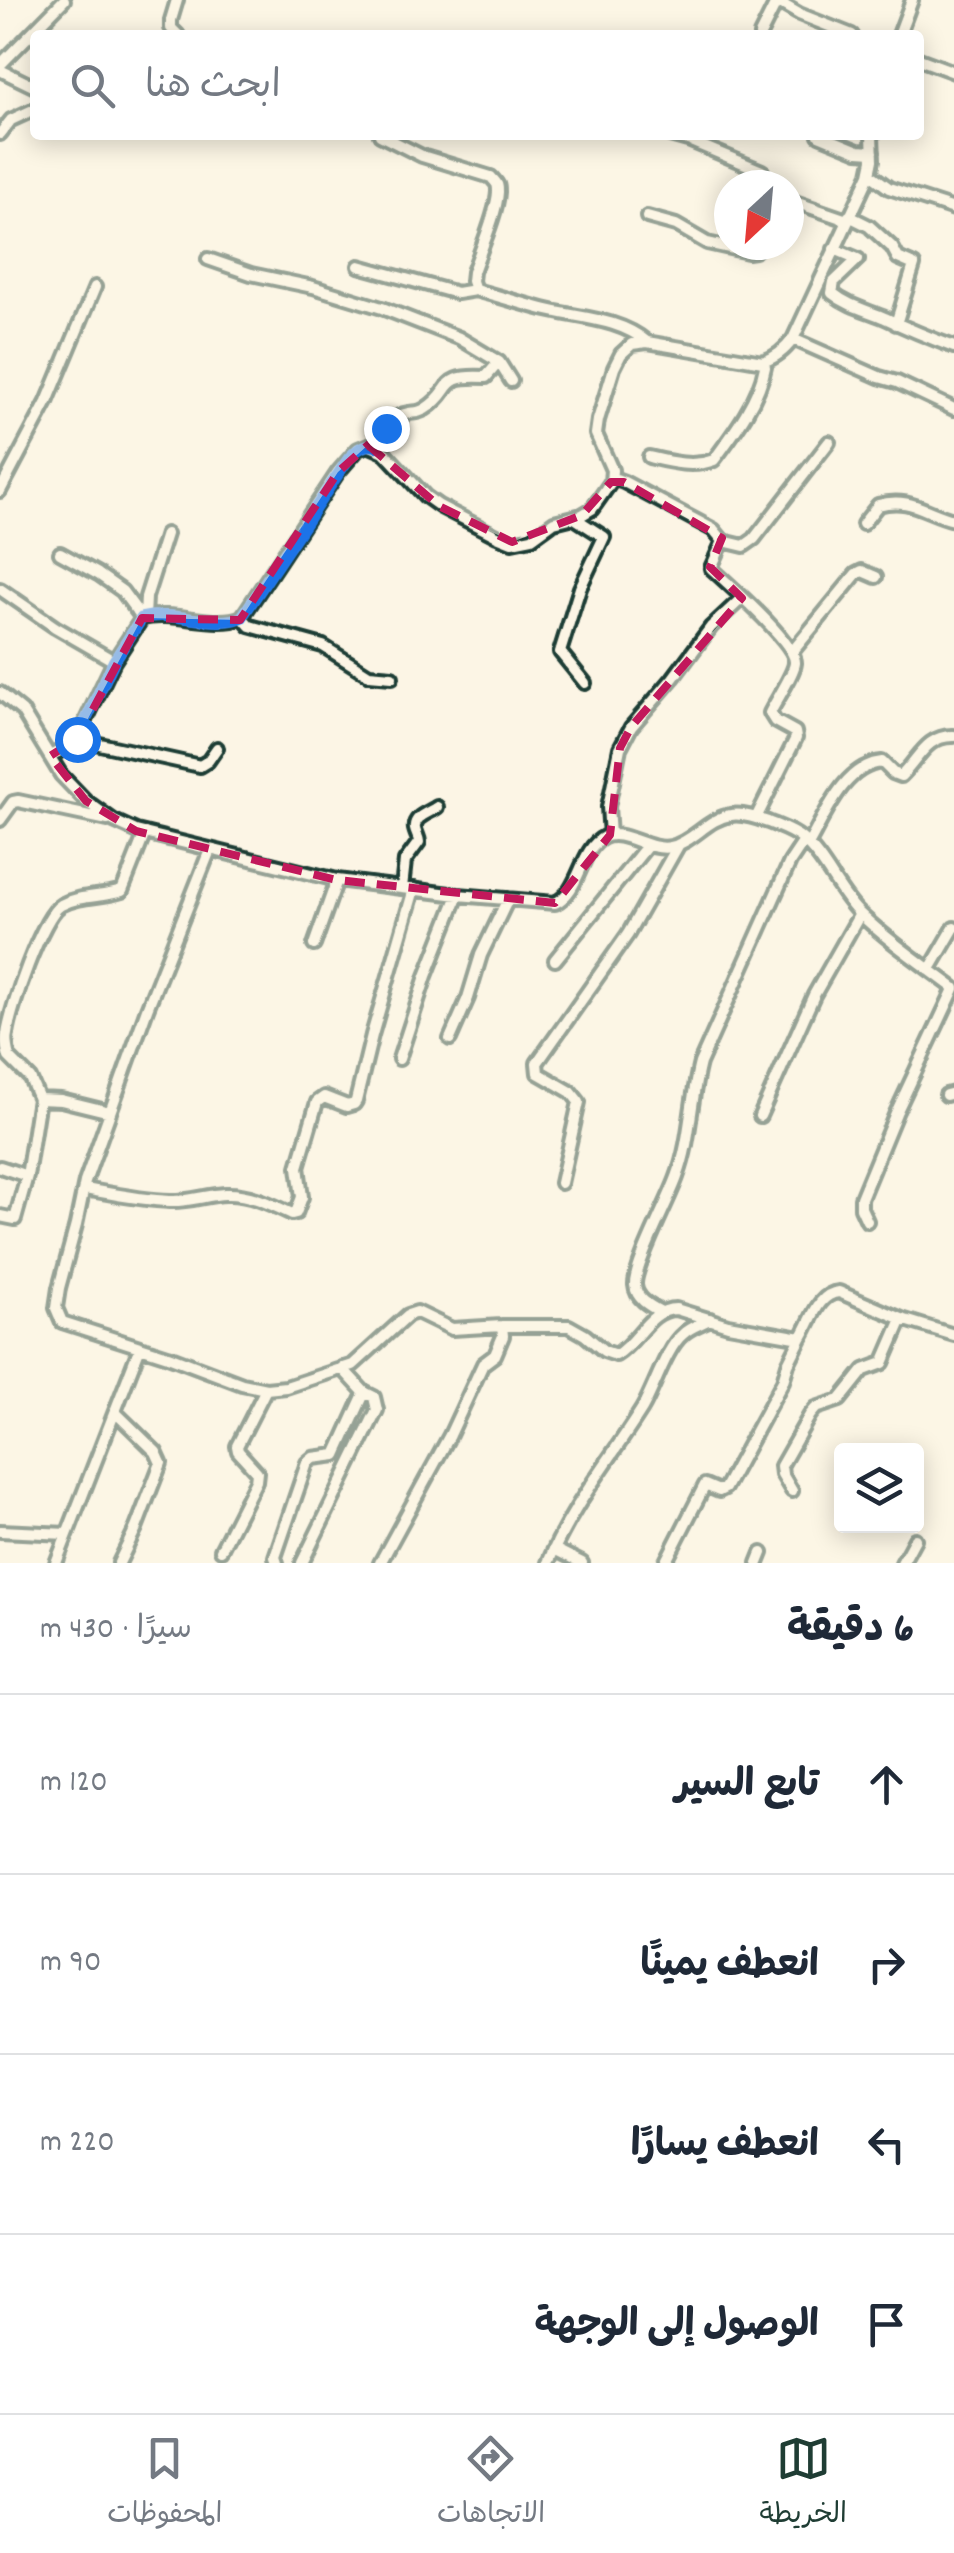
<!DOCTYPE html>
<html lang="ar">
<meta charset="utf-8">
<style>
:root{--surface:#fff;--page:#f2f2f3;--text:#1f2937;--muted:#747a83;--line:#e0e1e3;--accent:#1f3d34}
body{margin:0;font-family:Dekko,"Playpen Sans Arabic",sans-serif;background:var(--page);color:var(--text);direction:rtl}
.controls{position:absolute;right:30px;bottom:30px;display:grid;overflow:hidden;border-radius:10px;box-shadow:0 5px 25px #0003}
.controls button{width:90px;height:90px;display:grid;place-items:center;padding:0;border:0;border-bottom:2px solid var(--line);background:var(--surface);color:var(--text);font:50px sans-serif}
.compass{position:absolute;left:714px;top:170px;width:90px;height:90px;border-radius:50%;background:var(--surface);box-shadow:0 5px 25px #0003;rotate:206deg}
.stop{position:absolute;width:30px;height:30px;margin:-22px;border:8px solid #1a73e8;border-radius:50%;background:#fff}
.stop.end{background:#1a73e8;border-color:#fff;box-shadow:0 2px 10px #0008}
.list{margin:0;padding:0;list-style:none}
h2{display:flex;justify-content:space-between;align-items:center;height:130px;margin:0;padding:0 40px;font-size:42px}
h2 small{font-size:32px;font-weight:400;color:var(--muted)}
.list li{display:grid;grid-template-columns:65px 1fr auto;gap:30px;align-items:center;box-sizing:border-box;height:180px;padding:0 40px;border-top:2px solid var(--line)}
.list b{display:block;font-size:38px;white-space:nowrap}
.list em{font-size:32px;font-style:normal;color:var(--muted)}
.icon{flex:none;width:55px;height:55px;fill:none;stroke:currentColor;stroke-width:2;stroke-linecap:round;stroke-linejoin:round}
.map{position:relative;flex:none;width:954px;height:1563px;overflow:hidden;direction:ltr}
.search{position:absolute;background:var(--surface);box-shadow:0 5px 25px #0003;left:30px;right:30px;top:30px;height:110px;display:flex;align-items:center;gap:25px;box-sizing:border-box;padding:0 35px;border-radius:10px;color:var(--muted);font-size:38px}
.sheet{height:850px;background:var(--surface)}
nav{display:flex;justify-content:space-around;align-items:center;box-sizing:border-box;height:140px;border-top:2px solid var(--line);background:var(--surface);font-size:28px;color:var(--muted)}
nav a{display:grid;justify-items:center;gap:5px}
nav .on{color:var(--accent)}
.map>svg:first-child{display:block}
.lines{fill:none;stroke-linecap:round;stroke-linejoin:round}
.minor-casing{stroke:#1f3d34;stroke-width:18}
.minor{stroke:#fcf5e5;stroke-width:10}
.route{stroke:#1a73e8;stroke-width:12}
.marked{fill:none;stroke:#c2185b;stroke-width:8;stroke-dasharray:20 12;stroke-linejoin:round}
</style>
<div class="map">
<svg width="954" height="1563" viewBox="0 0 954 1563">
<rect width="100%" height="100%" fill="#fcf5e5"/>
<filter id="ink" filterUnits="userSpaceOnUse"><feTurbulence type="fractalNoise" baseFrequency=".01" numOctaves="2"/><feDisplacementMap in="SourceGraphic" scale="20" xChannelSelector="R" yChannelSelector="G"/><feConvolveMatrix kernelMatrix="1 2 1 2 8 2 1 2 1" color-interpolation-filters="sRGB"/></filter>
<g filter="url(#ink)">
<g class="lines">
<defs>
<path id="minor" d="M177 0 171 20V28L178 35
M775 0 799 14 852 35
M760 35 777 1
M899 35 912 0
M919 59 954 72
M0 65 64 0
M0 70 35 87
M0 134 11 120 35 109
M380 135 422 156 491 177C497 184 498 183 498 192 497 213 480 251 473 272L472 281 475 290
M670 135 688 140 762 171 767 185
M819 135 858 151 873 152
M870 174 889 188 954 209
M789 200 847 220
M849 216 869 226 892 247 898 258 914 265 896 324
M647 217 676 225 707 243 748 252 755 251 759 245
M834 249 858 259 834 282 832 293C848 306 866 310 885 318 908 329 930 338 954 347
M208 259 251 274 313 287 382 308 459 338 499 362 511 381
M359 266 457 293 475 290C498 296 520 303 543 309 578 318 619 318 647 342
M793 339 879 377 897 382 954 409
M375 446C384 431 390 416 409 413 419 411 415 414 425 409 456 390 436 374 486 377L499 362
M649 457C670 462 693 468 714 460 734 433 759 400 765 367L763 362
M611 482 616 479 624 482 714 530 723 541 711 568C727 583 797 644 795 663 794 674 775 702 770 713L775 721 795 732 796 738 756 818
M0 491 47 402 95 287
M573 517 604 537 580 588 560 652 585 683
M863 524 878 505C910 496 925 513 954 520
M723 541 744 546 754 539 829 442
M60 553 98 574 122 591 142 618
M0 589 55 627 114 661
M145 617 146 597 166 534
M242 617 250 626 323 646 369 675 392 677
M792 652 856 574 862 571 876 577
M0 693 22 711 61 775 86 801 114 821 136 831 337 880 458 895 555 903C581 891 579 850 604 837 623 828 648 852 671 847 693 842 708 818 731 815 743 813 757 818 768 822 780 827 793 831 802 839 825 859 837 890 858 912 887 940 922 964 954 988
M77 739 200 766 208 761 217 748
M50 756 68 747 77 739 114 661 142 618C174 610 216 629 242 617L338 472 358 449 368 445 384 452 425 496 439 506 497 536 512 542 532 538 554 522 582 515 592 509 611 482 612 470 596 434 598 420 614 368 621 354 632 344 647 342 763 362C776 357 784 351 793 339L870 174 873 160 872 135
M0 820 13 802 18 801 108 820
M610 835 608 807 620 748 631 727 673 678 711 627 742 598
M808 845C825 816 843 766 882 762L893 773 901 776C919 759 926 735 954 736
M210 850 147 1009 85 1182 76 1225 59 1288 56 1308 62 1322 168 1356 242 1384 266 1389 286 1387 353 1365 408 1315 417 1312 452 1329 502 1326H569L585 1335 604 1351 616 1355C638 1342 649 1309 676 1309L728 1325 801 1338C812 1321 817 1294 839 1292L902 1319 954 1335
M402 888 405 861 419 842C419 838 416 834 415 829 413 816 429 813 437 807
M314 945 337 880
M555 960 647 846
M930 969 954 928
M450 1039 468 998 481 955 508 899
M399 1059 426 976 458 895
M946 1095 954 1093
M39 1099 61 1100 110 1112
M760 1116 814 995 860 914
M0 1167 27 1176 39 1099 30 1078 9 1057C7 1049 5 1042 7 1034 10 1010 42 916 61 905 82 894 101 898 122 891L145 833
M561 1183 579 1102 571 1092 538 1073 537 1063 628 934 679 844
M85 1189C113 1194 141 1200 170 1201 188 1202 207 1195 225 1194 249 1193 271 1204 292 1214L296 1213 302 1197 298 1167 317 1102 324 1097 347 1106 354 1104 356 1101 372 1035 414 889
M0 1216 15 1219 27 1176
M867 1221 861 1208V1198L896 1113 954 989
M661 1312C650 1306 636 1299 635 1285 634 1266 669 1200 677 1177 691 1140 690 1101 700 1063L790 862 804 841
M115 1412 156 1452 161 1463 136 1528 119 1563
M792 1491 782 1474 781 1466 810 1415 816 1408 840 1400 864 1370 883 1363 902 1319
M0 1531 67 1534
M554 1549 582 1563
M221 1550 256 1481 257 1472 238 1451 237 1446 266 1389
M56 1563 140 1347
M277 1563 275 1557 307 1463 313 1458 336 1455 363 1396 364 1392 342 1368
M302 1563 377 1410 374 1397 364 1392
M380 1563 450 1435 483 1364 495 1355 503 1336 502 1326
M548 1563C571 1507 610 1460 642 1409 654 1389 666 1348 683 1334 690 1327 701 1324 710 1319
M665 1563 705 1485 719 1491 725 1488 783 1381 788 1364 801 1338
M758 1563 762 1553
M902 1563 915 1539"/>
</defs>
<use href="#minor" class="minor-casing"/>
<use href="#minor" class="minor"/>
</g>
</g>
<g class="lines" filter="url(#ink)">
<path class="route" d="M77 739 114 661 142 618C174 610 215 629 242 617L349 458C357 450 363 443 376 446L386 428"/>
</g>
<path d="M0 0H954V1563H0ZM368 445 439 506 512 542 582 515 611 482H624L722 538 710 567 742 598 631 727 620 748 610 835 555 903 337 880 136 831 86 801 50 756 77 739 142 618 240 620 338 472Z" fill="#fcf5e5" fill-opacity=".55" fill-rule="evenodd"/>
<path class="marked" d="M368 445 439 506 512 542 582 515 611 482H624L722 538 710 567 742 598 631 727 620 748 610 835 555 903 337 880 136 831 86 801 50 756 77 739 142 618 240 620 338 472Z"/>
</svg>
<div class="controls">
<button><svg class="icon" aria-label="layers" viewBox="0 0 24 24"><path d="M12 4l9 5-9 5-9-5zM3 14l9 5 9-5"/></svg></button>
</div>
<svg class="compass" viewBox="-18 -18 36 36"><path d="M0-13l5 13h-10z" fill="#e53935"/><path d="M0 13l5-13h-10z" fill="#747a83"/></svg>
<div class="stop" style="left:77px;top:739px"></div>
<div class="stop end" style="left:386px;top:428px"></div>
<div class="search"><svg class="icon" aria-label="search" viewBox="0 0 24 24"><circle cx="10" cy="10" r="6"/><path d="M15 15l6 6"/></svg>ابحث هنا</div>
</div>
<section class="sheet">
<h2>6 دقيقة<small>سيرًا · 430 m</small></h2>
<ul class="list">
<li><svg class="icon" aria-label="ahead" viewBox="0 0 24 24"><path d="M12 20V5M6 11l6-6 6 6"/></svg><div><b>تابع السير</b></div><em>120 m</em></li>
<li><svg class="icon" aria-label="right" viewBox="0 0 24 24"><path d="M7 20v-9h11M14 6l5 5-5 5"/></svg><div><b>انعطف يمينًا</b></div><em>90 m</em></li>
<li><svg class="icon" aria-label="left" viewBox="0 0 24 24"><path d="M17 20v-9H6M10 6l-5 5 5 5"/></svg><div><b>انعطف يسارًا</b></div><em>220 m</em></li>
<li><svg class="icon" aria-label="arrive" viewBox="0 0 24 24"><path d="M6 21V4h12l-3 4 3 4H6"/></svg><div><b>الوصول إلى الوجهة</b></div></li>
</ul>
</section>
<nav>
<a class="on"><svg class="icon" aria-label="map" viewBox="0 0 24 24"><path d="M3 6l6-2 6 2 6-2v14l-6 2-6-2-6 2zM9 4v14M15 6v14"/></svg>الخريطة</a>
<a><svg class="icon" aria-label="directions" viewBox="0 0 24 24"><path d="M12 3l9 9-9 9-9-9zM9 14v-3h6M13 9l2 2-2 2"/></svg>الاتجاهات</a>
<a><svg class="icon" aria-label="saved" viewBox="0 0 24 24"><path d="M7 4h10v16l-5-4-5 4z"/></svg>المحفوظات</a>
</nav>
